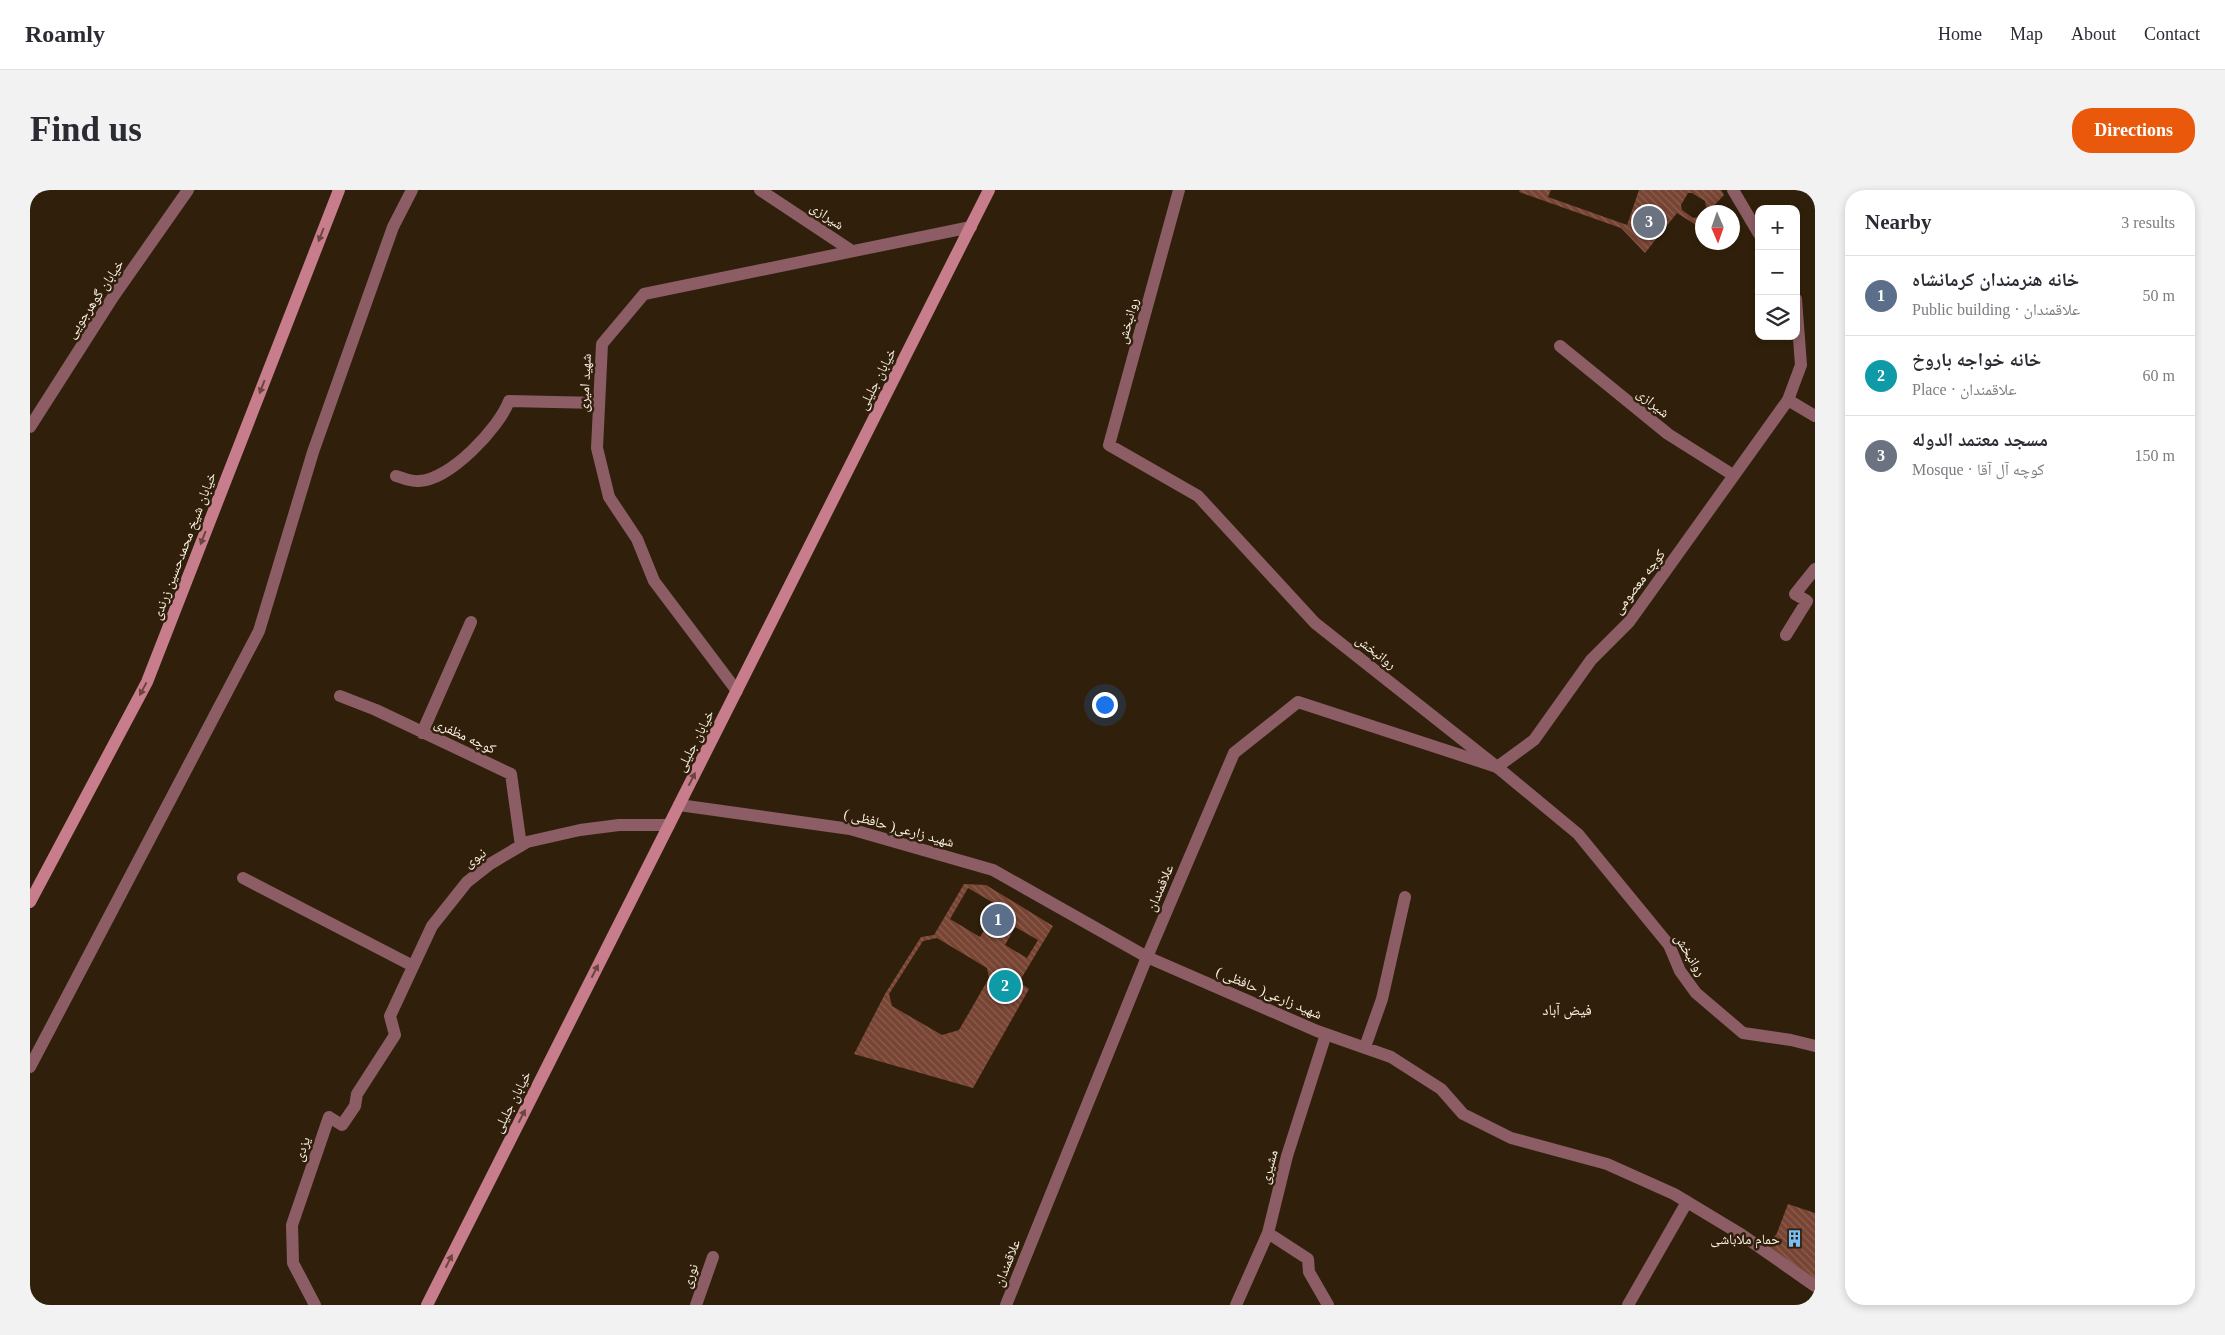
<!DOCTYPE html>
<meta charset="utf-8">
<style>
:root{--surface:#fff;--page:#f2f2f3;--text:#2b2b33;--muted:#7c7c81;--line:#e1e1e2;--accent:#ea580c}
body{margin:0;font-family:"Times New Roman","Noto Naskh Arabic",serif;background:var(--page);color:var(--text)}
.controls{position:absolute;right:15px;top:15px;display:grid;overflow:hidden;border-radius:10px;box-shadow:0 2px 8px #0003}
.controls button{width:45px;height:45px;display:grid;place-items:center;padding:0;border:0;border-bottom:1px solid var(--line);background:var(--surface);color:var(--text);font:25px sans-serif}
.compass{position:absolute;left:1665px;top:15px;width:45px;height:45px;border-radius:50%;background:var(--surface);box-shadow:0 2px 8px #0003;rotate:178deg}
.you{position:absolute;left:1074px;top:514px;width:18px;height:18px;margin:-12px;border:4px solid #fff;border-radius:50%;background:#1a73e8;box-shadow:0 0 0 8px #1a73e833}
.badge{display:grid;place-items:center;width:32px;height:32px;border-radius:50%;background:var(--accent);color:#fff;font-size:16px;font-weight:700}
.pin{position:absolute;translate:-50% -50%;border:2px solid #fff;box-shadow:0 1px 5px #0006}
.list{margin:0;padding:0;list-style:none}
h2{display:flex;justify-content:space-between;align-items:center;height:65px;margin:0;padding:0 20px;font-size:21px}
h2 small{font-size:16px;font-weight:400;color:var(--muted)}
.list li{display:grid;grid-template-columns:32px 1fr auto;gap:15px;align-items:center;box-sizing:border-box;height:80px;padding:0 20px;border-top:1px solid var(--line)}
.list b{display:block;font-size:19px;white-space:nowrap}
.list p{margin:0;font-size:16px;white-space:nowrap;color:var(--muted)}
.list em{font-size:16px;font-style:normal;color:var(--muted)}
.icon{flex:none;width:28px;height:28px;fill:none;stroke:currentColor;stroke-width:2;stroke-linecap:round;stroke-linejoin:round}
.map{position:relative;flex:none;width:1785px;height:1115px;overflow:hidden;border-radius:20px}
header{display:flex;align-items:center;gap:30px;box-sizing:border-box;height:70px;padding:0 25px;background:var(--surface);border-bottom:1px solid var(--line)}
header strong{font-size:24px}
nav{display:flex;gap:28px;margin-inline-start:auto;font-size:18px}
.intro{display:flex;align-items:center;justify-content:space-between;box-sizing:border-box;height:120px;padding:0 30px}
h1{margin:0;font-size:35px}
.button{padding:12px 22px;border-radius:20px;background:var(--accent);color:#fff;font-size:18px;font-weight:700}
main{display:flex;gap:30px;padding:0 30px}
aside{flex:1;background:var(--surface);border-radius:20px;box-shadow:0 2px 8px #0003}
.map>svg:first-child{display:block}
.building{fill:url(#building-back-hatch);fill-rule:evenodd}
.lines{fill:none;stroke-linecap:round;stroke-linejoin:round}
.service{stroke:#8c5d65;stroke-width:12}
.minor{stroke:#8c5d65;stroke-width:12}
.secondary{stroke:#c77d8b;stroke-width:12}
.oneway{fill:#6c453e}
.labels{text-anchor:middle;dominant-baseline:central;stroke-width:5;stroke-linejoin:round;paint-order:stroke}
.street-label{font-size:14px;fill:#fdf1e5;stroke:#30200b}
.poi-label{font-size:14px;fill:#fdf1e5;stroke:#30200b;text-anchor:end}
.neighbourhood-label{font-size:15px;fill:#fdf1e5;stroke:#30200b}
</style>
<header>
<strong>Roamly</strong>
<nav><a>Home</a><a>Map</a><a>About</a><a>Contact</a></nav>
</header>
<div class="intro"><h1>Find us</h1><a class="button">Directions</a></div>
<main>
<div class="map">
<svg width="1785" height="1115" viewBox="0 0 1785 1115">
<defs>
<pattern id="building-back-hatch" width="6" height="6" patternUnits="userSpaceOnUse" patternTransform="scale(1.25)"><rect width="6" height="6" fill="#784433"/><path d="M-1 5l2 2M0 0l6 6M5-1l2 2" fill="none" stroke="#8c5f50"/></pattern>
</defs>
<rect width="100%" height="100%" fill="#30200b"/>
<path class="building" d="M1490 0H1521L1518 7 1597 35 1609 0H1691L1694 5 1678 22H1672V28L1666 35 1647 23 1615 63 1591 38 1489 2ZM1658 3H1662L1675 11 1676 18 1668 27 1663 28 1652 20 1651 15Z
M934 694 956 695 1023 736 989 792 999 799 943 898 824 864 855 804 891 747 904 745ZM938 698 969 716 950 747 920 729ZM985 737 1008 750 997 768 975 755ZM907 748 957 778 959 788 929 840 912 845 862 816 859 804 893 751Z
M1758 1014 1785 1023V1090L1738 1056 1747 1043Z"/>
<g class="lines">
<path class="service" d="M730 0 822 61
M1149 0 1079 255 1168 306 1285 433 1467 577 1548 644 1639 755 1650 781 1666 803 1713 843 1761 850 1785 856
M1703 0 1729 44
M1530 156 1638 244 1703 285
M1758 210 1771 175 1766 109
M366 286C373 288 382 292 389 291 420 290 469 238 479 211L569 213
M1756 445 1777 411 1765 404 1785 379
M310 506 346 520 481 584 491 656
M392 543 441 432
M649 615 820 639 963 680 1117 767 1287 841 1361 867 1411 899 1433 924 1481 948 1577 974 1644 1004 1712 1045 1785 1096
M213 688 383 776
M1335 857 1352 809 1375 707
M0 877 229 441 283 262 363 37 382 0
M1238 1043 1278 1069 1279 1082 1298 1115
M285 1115 263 1073 262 1035 299 927 312 935 325 916 327 904 365 845 360 826 402 736 437 692 460 674 497 652 550 640 589 635H639
M666 1115 683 1067
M1206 1115 1238 1043 1257 966 1296 844"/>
<path class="minor" d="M0 237 83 107 158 0
M707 501 624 391 607 349 579 307 567 258 572 154 614 104 941 37
M976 1115 1117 767 1204 563 1268 512 1467 577 1504 550 1561 470 1599 432 1758 210 1785 226
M1598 1115 1657 1012"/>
<path class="secondary" d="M0 712 117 492 309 0
M397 1115 959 0"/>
</g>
<defs><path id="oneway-solid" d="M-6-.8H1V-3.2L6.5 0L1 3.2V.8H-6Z" transform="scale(1.25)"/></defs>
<g class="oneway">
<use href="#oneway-solid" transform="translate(291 45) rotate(111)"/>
<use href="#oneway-solid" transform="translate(232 197) rotate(111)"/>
<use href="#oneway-solid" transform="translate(173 348) rotate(111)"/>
<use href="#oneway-solid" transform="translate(113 499) rotate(118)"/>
<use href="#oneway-solid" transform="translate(662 589) rotate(-63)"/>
<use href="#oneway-solid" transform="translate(565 781) rotate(-63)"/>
<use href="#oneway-solid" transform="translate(492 926) rotate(-63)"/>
<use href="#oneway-solid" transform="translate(419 1071) rotate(-63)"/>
</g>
<defs>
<symbol id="building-bare" viewBox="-9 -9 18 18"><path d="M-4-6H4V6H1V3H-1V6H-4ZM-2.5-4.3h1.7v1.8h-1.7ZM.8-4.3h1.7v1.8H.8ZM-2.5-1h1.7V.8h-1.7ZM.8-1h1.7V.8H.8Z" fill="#7abef8" stroke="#30200b" stroke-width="2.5" paint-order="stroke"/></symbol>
</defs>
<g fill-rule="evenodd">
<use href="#building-bare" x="1752" y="1036" width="25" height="25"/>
</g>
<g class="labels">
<g class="street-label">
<text transform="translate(797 26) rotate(34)">شیرازی</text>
<text transform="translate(65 109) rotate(-56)">خیابان گوهرجویی</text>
<text transform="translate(1098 131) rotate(-75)">روانبخش</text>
<text transform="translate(847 189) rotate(-63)">خیابان جلیلی</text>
<text transform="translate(555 193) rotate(-87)">شهید امیری</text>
<text transform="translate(1623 213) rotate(39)">شیرازی</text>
<text transform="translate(154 356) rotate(-69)">خیابان شیخ محمدحسین زرندی</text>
<text transform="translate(1609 392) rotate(-53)">کوچه معصومی</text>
<text transform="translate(1346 462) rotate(38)">روانبخش</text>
<text transform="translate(435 546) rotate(25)">کوچه مظفری</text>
<text transform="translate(665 551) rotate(-63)">خیابان جلیلی</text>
<text transform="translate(869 638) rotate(15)">شهید زارعی( حافظی )</text>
<text transform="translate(445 668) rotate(-35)">نبوی</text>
<text transform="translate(1130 698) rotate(-67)">علاقمندان</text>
<text transform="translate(1660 765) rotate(59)">روانبخش</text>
<text transform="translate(1239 803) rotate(23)">شهید زارعی( حافظی )</text>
<text transform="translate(482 912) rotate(-63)">خیابان جلیلی</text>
<text transform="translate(272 959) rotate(-71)">یزدی</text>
<text transform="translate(1239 977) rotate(-75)">مشیری</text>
<text transform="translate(977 1073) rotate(-68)">علاقمندان</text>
<text transform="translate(660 1086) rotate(-71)">نوری</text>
</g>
<g class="poi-label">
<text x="1750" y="1049">حمام ملاباشی</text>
</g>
<g class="neighbourhood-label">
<text x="1537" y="820">فیض آباد</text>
</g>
</g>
</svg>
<div class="controls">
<button>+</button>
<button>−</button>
<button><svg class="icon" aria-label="layers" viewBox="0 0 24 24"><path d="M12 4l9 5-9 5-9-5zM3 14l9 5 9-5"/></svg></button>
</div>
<svg class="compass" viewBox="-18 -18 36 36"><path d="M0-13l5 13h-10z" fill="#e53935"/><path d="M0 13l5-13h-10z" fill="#7c7c81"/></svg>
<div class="you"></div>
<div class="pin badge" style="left:968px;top:730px;background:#5c6f8a">1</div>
<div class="pin badge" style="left:975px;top:796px;background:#0f9aa8">2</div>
<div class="pin badge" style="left:1619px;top:32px;background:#6b7280">3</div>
</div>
<aside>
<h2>Nearby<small>3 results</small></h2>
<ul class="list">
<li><span class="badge" style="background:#5c6f8a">1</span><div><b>خانه هنرمندان کرمانشاه</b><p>Public building · علاقمندان</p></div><em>50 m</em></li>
<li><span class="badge" style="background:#0f9aa8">2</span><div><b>خانه خواجه باروخ</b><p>Place · علاقمندان</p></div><em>60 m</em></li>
<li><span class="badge" style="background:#6b7280">3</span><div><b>مسجد معتمد الدوله</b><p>Mosque · کوچه آل آقا</p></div><em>150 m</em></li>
</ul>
</aside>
</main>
